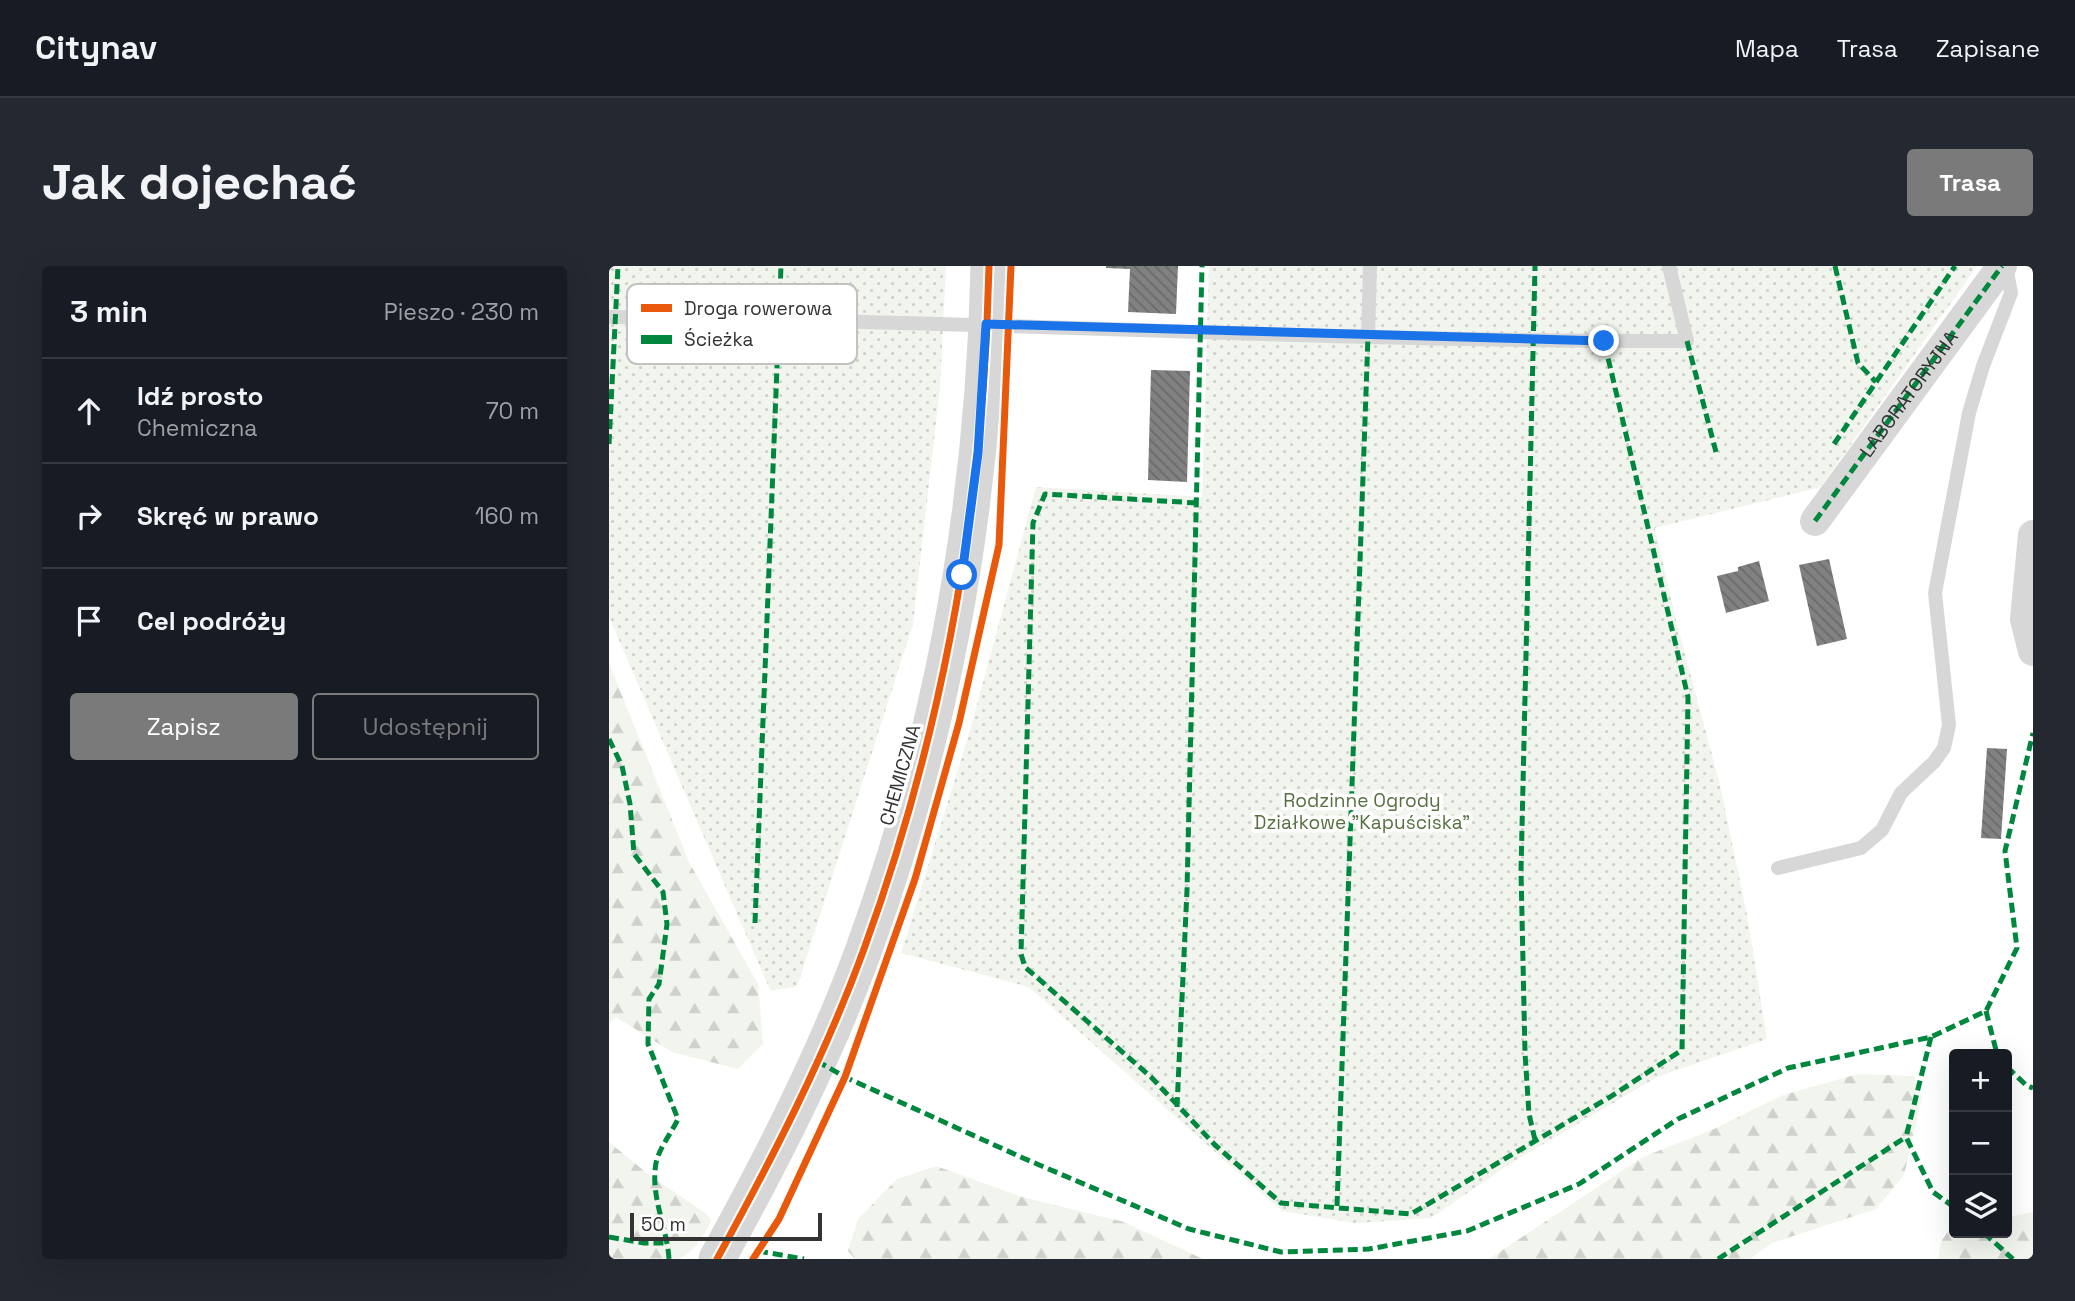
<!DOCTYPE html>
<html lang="pl">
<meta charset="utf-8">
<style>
:root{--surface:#171b24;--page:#242831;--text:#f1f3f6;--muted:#9ea1a6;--line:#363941;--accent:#7a7a7a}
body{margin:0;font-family:"Space Grotesk",sans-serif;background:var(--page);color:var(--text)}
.controls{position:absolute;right:21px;bottom:21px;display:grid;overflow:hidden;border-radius:7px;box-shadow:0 7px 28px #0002}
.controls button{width:63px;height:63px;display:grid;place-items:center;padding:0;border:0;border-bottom:2px solid var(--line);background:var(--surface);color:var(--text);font:35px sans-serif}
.scale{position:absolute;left:21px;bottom:18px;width:192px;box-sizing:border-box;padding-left:7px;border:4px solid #333;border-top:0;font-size:19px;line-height:24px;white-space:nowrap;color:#333;-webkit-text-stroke:5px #fff;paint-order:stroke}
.stop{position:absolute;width:21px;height:21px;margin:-16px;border:5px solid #1a73e8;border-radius:50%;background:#fff}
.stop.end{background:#1a73e8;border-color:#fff;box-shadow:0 2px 7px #0008}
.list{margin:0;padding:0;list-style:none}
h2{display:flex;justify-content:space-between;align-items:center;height:91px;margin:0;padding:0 28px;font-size:30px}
h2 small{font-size:23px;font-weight:400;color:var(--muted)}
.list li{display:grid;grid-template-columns:46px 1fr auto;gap:21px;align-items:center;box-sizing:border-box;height:105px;padding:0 28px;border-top:2px solid var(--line)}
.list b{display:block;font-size:26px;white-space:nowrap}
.list p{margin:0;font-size:23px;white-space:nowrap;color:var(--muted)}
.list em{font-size:23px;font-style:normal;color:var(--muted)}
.actions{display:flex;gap:14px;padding:21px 28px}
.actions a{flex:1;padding:16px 0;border:2px solid var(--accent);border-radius:7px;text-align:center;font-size:24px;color:var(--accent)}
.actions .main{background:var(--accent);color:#fff}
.icon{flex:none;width:38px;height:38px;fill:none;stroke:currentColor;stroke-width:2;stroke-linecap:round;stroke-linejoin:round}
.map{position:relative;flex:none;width:1424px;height:993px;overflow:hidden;border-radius:7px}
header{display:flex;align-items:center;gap:42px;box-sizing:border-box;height:98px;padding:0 35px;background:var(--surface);border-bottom:2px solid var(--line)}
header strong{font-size:33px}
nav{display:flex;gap:38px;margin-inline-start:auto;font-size:24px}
.intro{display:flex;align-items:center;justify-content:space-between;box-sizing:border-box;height:168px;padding:0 42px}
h1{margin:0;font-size:49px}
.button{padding:18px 32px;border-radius:7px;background:var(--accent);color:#fff;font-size:24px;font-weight:700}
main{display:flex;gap:42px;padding:0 42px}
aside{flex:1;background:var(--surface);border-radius:7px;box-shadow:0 7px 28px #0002}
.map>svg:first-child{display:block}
.forest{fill:url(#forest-firs)}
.garden{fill:url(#garden-dots)}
.building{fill:url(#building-back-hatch)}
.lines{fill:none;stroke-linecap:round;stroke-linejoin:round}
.service{stroke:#d7d7d7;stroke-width:14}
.minor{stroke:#d7d7d7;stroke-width:30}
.tertiary{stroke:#d7d7d7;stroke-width:37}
.quiet{stroke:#00873e;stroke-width:5;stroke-dasharray:10 5;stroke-linecap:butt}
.cycleway-casing{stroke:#fff;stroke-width:11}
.cycleway{stroke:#e8590c;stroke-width:7}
.route{stroke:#1a73e8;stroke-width:9}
.labels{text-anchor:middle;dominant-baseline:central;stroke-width:7;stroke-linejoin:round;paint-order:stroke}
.street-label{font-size:19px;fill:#333;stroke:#fff}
.park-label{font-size:19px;fill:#56703f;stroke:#fff}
.key{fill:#fff;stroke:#c2c2c2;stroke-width:2}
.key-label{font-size:19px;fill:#333}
</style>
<header>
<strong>Citynav</strong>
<nav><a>Mapa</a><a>Trasa</a><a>Zapisane</a></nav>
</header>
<div class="intro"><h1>Jak dojechać</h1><a class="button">Trasa</a></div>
<main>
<aside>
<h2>3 min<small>Pieszo · 230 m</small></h2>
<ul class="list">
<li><svg class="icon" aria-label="ahead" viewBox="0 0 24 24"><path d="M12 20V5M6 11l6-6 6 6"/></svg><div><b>Idź prosto</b><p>Chemiczna</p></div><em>70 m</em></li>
<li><svg class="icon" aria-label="right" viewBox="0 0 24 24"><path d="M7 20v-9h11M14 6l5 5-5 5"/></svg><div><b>Skręć w prawo</b></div><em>160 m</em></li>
<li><svg class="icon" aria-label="arrive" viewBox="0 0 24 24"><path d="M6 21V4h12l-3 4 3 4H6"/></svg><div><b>Cel podróży</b></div></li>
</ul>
<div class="actions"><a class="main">Zapisz</a><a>Udostępnij</a></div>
</aside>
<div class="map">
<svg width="1424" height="993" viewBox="0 0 1424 993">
<defs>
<pattern id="forest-firs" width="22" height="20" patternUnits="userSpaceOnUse" patternTransform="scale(1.75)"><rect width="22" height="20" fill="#f1f5ed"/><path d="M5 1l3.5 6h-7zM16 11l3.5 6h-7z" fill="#cfd2cc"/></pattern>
<pattern id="garden-dots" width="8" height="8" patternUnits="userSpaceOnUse" patternTransform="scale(1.75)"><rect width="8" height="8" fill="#f1f5ed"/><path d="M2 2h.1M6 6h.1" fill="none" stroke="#cfd2cc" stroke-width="1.8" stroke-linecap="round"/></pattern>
<pattern id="building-back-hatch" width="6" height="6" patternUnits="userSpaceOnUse" patternTransform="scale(1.75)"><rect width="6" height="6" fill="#818181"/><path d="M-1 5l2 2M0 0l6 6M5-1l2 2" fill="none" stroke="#6a6a6a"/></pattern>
</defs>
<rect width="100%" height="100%" fill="#fff"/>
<path class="forest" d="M0 397 80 596 149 718 154 778 129 803 63 786 7 751 0 758Z
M1249 808 1305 810 1313 832 1295 909 1267 943 1163 977 1141 993H880L1034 891 1105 863 1174 829Z
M0 876 40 909 98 948 102 955C96 968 84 988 69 993 59 993 14 993 0 993Z
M327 900 413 931 515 956 594 993H246L239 985 249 953 288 913Z
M1424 946V993H1329L1332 976 1345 956V967H1398V951Z"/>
<path class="garden" d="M0 0H337L331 121 304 358 188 721 161 724 0 351Z
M600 0H1368L1212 221 1046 262 1068 358 1111 519 1138 649 1158 773 1048 811 899 899 822 952 747 957 673 945 420 721 292 687 360 468 427 221 593 231Z"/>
<path class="building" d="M497 0H569L567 48 519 46 521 3 497 2Z
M542 104 581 105 578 216 539 214Z
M1220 293 1238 373 1208 380 1190 299Z
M1150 295 1160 335 1117 347 1108 310 1129 305V301Z
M1378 482 1398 483 1392 573 1372 572Z"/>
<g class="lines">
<path class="service" d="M0 51C359 54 719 76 1078 75L1060 0
M759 70 761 0
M1169 602 1252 582 1273 564 1292 527 1325 496 1335 482 1340 459 1326 327 1360 147 1374 100 1402 27 1397 0"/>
<g class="minor">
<path id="s1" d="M1206 255 1393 0"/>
<path d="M1424 269 1416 353 1424 385"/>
</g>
<path class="tertiary" d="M108 993C163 893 216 790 255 683 335 464 375 232 380 0"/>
<path class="quiet" d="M1226 0 1249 97 1267 116
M1078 75 1107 186
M0 178 9 0
M1225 178 1346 0
M588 237 436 228 424 257 412 688 416 701 542 811 606 879 672 937 802 948 1001 831 1073 784 1079 431 995 75
M1206 255 1393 0
M0 473 13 500 21 538 25 588 54 626 58 658 50 718 40 733 39 778 69 853C63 866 50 882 47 897 41 930 58 961 60 993
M146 657 172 0
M1377 745 1388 788
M1322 771 1297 871 1324 926 1345 941
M208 795 236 811 414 892 580 963 672 986 760 983 858 965 970 918 1069 853 1179 802 1322 771 1377 745 1408 682 1396 585 1424 467
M1398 801 1418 820 1424 822
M568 841 578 624 593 0
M926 874 920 848 916 787 912 605 926 0
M728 940 759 70
M1375 967 1404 993
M0 971 35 977H59
M149 985 195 993
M1109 993 1297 871"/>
<defs>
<path id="cycleway" d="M108 993C163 893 216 790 255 683 335 464 375 232 380 0
M144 993 170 953 236 811 306 613 350 457 390 279 402 0"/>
</defs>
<use href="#cycleway" class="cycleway-casing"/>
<use href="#cycleway" class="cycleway"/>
</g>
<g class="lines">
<path class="route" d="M353 309 369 187 377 58 995 75"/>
</g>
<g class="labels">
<g class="street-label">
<text stroke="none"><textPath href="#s1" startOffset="158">LABORATORYJNA</textPath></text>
<text transform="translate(291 509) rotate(-74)">CHEMICZNA</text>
</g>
<g class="park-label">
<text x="753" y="534">Rodzinne Ogrody<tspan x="753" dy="22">Działkowe "Kapuściska"</tspan></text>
</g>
</g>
<rect x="18" y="18" width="230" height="80" rx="10" class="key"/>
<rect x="32" y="38" width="31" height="8" fill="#e8590c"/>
<rect x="32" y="69" width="31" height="9" fill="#00873e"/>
<g class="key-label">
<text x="75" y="49">Droga rowerowa</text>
<text x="75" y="80">Ścieżka</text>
</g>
</svg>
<div class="controls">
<button>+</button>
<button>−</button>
<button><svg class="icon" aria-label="layers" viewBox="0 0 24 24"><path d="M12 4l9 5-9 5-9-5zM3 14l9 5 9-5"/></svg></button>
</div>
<div class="scale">50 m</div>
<div class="stop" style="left:353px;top:309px"></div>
<div class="stop end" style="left:995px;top:75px"></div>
</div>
</main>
